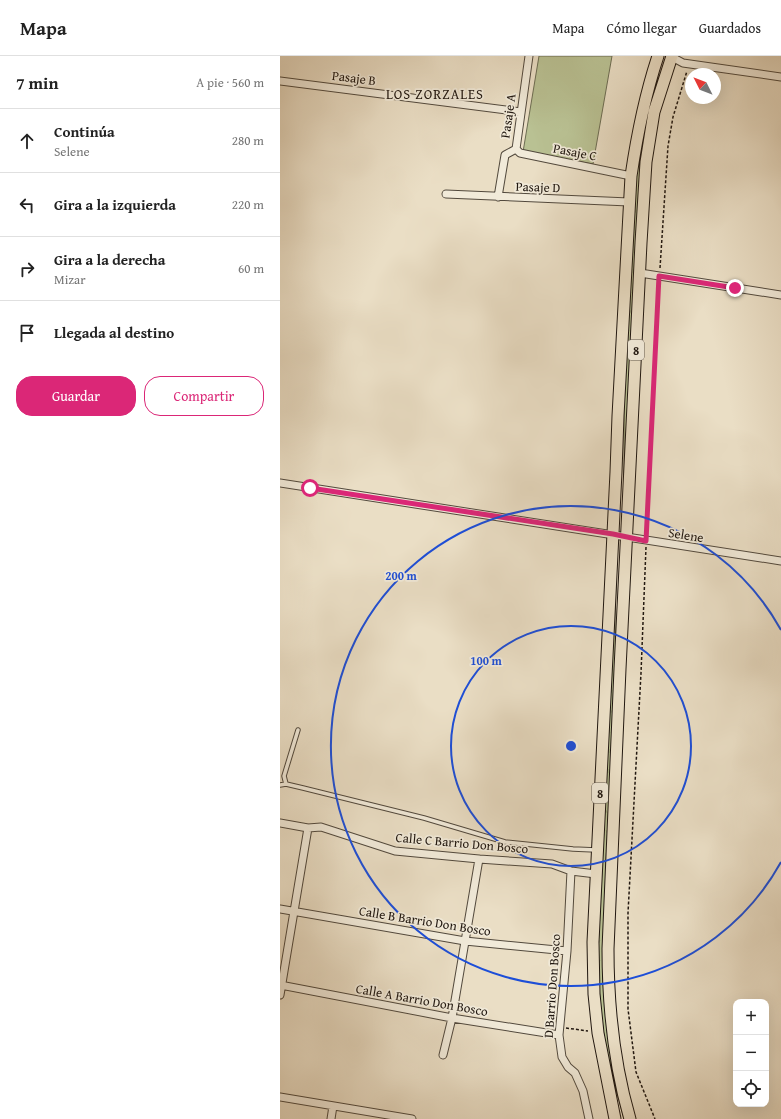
<!DOCTYPE html>
<html lang="es">
<meta charset="utf-8">
<style>
:root{--surface:#fff;--page:#f6f6f6;--text:#222;--muted:#767676;--line:#e0e0e0;--accent:#db2777}
body{margin:0;font-family:"Gentium Book Plus",serif;background:var(--page);color:var(--text)}
.controls{position:absolute;right:12px;bottom:12px;display:grid;overflow:hidden;border-radius:8px;box-shadow:0 4px 16px #0002}
.controls button{width:36px;height:36px;display:grid;place-items:center;padding:0;border:0;border-bottom:1px solid var(--line);background:var(--surface);color:var(--text);font:20px sans-serif}
.compass{position:absolute;left:405px;top:12px;width:36px;height:36px;border-radius:50%;background:var(--surface);box-shadow:0 4px 16px #0002;rotate:312deg}
.stop{position:absolute;width:12px;height:12px;margin:-9px;border:3px solid #db2777;border-radius:50%;background:#fff}
.stop.end{background:#db2777;border-color:#fff;box-shadow:0 1px 4px #0008}
.list{margin:0;padding:0;list-style:none}
h2{display:flex;justify-content:space-between;align-items:center;height:52px;margin:0;padding:0 16px;font-size:17px}
h2 small{font-size:13px;font-weight:400;color:var(--muted)}
.list li{display:grid;grid-template-columns:26px 1fr auto;gap:12px;align-items:center;box-sizing:border-box;height:64px;padding:0 16px;border-top:1px solid var(--line)}
.list b{display:block;font-size:15px;white-space:nowrap}
.list p{margin:0;font-size:13px;white-space:nowrap;color:var(--muted)}
.list em{font-size:13px;font-style:normal;color:var(--muted)}
.actions{display:flex;gap:8px;padding:12px 16px}
.actions a{flex:1;padding:9px 0;border:1px solid var(--accent);border-radius:16px;text-align:center;font-size:14px;color:var(--accent)}
.actions .main{background:var(--accent);color:#fff}
.icon{flex:none;width:22px;height:22px;fill:none;stroke:currentColor;stroke-width:2;stroke-linecap:round;stroke-linejoin:round}
.map{position:relative;flex:none;width:501px;height:1063px;overflow:hidden}
header{display:flex;align-items:center;gap:24px;box-sizing:border-box;height:56px;padding:0 20px;background:var(--surface);border-bottom:1px solid var(--line)}
header strong{font-size:19px}
nav{display:flex;gap:22px;margin-inline-start:auto;font-size:14px}
main{display:flex}
aside{flex:1;background:var(--surface)}
.map>svg:first-child{display:block}
.grass{fill:url(#grass-tufts);stroke:#6c6c52}
.garden{fill:#b9c193;stroke:#6c6c52}
.lines{fill:none;stroke-linecap:round;stroke-linejoin:round}
.service-casing{stroke:#52493d;stroke-width:5.5}
.minor-casing{stroke:#52493d;stroke-width:9}
.trunk-casing{stroke:#201710;stroke-width:13}
.path{stroke:#201710;stroke-width:1.5;stroke-dasharray:3 2;stroke-linecap:butt}
.service{stroke:#f1ead9;stroke-width:3.5}
.minor{stroke:#f1ead9;stroke-width:7}
.trunk{stroke:#eadec5;stroke-width:11}
.route{stroke:#db2777;stroke-width:5}
.ring{fill:none;stroke:#1d4ed8;stroke-width:2}
.labels{text-anchor:middle;dominant-baseline:central;stroke-width:3.5;stroke-linejoin:round;paint-order:stroke}
.shield{fill:#f1ead9;stroke:#5f564c;stroke-width:1}
.shield-label{font-size:12px;font-weight:bold;fill:#201710}
.street-label{font-size:13px;fill:#201710;stroke:#f1ead9}
.neighbourhood-label{font-size:14px;letter-spacing:1px;fill:#201710;stroke:#f1ead9}
.centre{fill:#1d4ed8;stroke:#f1ead9;stroke-width:2}
.ring-label{font-size:12px;text-anchor:middle;font-weight:bold;fill:#1d4ed8;stroke:#f1ead9;stroke-width:3.5;stroke-linejoin:round;paint-order:stroke}
</style>
<header>
<strong>Mapa</strong>
<nav><a>Mapa</a><a>Cómo llegar</a><a>Guardados</a></nav>
</header>
<main>
<aside>
<h2>7 min<small>A pie · 560 m</small></h2>
<ul class="list">
<li><svg class="icon" aria-label="ahead" viewBox="0 0 24 24"><path d="M12 20V5M6 11l6-6 6 6"/></svg><div><b>Continúa</b><p>Selene</p></div><em>280 m</em></li>
<li><svg class="icon" aria-label="left" viewBox="0 0 24 24"><path d="M17 20v-9H6M10 6l-5 5 5 5"/></svg><div><b>Gira a la izquierda</b></div><em>220 m</em></li>
<li><svg class="icon" aria-label="right" viewBox="0 0 24 24"><path d="M7 20v-9h11M14 6l5 5-5 5"/></svg><div><b>Gira a la derecha</b><p>Mizar</p></div><em>60 m</em></li>
<li><svg class="icon" aria-label="arrive" viewBox="0 0 24 24"><path d="M6 21V4h12l-3 4 3 4H6"/></svg><div><b>Llegada al destino</b></div></li>
</ul>
<div class="actions"><a class="main">Guardar</a><a>Compartir</a></div>
</aside>
<div class="map">
<svg width="501" height="1063" viewBox="0 0 501 1063">
<defs>
<pattern id="grass-tufts" width="24" height="20" patternUnits="userSpaceOnUse"><rect width="24" height="20" fill="#b9c193"/><path d="M3 7l-1-3M5 7V3M7 7l1-3M15 17l-1-3M17 17v-4M19 17l1-3" fill="none" stroke="#9fa57e"/></pattern>
</defs>
<rect width="100%" height="100%" fill="#eadec5"/>
<filter id="stains"><feTurbulence type="fractalNoise" baseFrequency=".005" numOctaves="4"/><feColorMatrix values="0 0 0 0 .2 0 0 0 0 .09 0 0 0 0 .02 0 0 0 .5 -.17"/></filter>
<radialGradient id="worn" r=".72"><stop offset=".6" stop-color="#630" stop-opacity="0"/><stop offset="1" stop-color="#630" stop-opacity=".3"/></radialGradient>
<path class="grass" d="M378 17 365 70 361 93 344 419V352L356 116 363 69Z
M337 501 335 563 336 611 326 803 323 922 326 960 345 1063H344C336 1033 327 1003 323 972 319 947 319 921 318 895Z"/>
<path class="garden" d="M259 0H332L313 108 243 96Z"/>
<g class="lines">
<defs>
<path id="service" d="M6 728 4 720 18 674
M0 729 6 728 23 732 144 762 225 786 293 793 316 794"/>
<path id="minor" d="M390 0 403 7 501 21
M0 25 241 56
M236 93 240 97 351 120
M166 138 349 146
M218 141 225 99 236 93 249 0
M360 217 501 239
M0 427 501 505
M0 767 28 772 41 771 115 795 199 803 272 808 291 815 316 818
M291 815 287 895 279 979 282 1001 288 1011 295 1017 303 1035 309 1063
M0 853 185 885 287 895
M0 929 172 962 279 979
M0 939 28 772
M163 999 172 962 199 803
M0 1041 132 1063
M51 1063 53 1050"/>
<path id="trunk" d="M335 1063 318 977 314 938 313 886 336 416 338 360 351 120C357 79 365 39 378 0
M350 1063C334 1008 328 950 328 893L340 613 361 187 366 106 374 56 392 0"/>
</defs>
<use href="#service" class="service-casing"/>
<use href="#minor" class="minor-casing"/>
<use href="#trunk" class="trunk-casing"/>
<path class="path" d="M380 212 388 90 393 61 407 15
M367 478 379 228
M366 491 361 617 348 857V953L356 1016 375 1063
M286 972 308 975"/>
<use href="#service" class="service"/>
<use href="#minor" class="minor"/>
<use href="#trunk" class="trunk"/>
</g>
<g class="lines">
<path class="route" d="M30 432 333 478 366 485 379 220 455 232"/>
</g>
<g class="ring">
<circle cx="291" cy="690" r="120"/>
<path d="M501 806A240 240 0 1 1 501 574"/>
</g>
<g class="labels">
<g class="shield">
<rect x="348" y="284" width="16" height="20" rx="3"/>
<rect x="312" y="727" width="16" height="20" rx="3"/>
</g>
<g class="shield-label">
<text x="356" y="294">8</text>
<text x="320" y="737">8</text>
</g>
<g class="street-label">
<text transform="translate(74 22) rotate(7)">Pasaje B</text>
<text transform="translate(228 60) rotate(-82)">Pasaje A</text>
<text transform="translate(295 96) rotate(11)">Pasaje C</text>
<text transform="translate(258 131) rotate(2)">Pasaje D</text>
<text transform="translate(406 479) rotate(9)">Selene</text>
<text transform="translate(182 787) rotate(5)">Calle C Barrio Don Bosco</text>
<text transform="translate(145 865) rotate(9)">Calle B Barrio Don Bosco</text>
<text transform="translate(272 930) rotate(-86)">D Barrio Don Bosco</text>
<text transform="translate(142 944) rotate(10)">Calle A Barrio Don Bosco</text>
</g>
<g class="neighbourhood-label">
<text x="155" y="38">LOS ZORZALES</text>
</g>
</g>
<circle cx="291" cy="690" r="6" class="centre"/>
<g class="ring-label">
<text x="121" y="524">200 m</text>
<text x="206" y="609">100 m</text>
</g>
<rect width="100%" height="100%" filter="url(#stains)"/>
<rect width="100%" height="100%" fill="url(#worn)"/>
</svg>
<div class="controls">
<button>+</button>
<button>−</button>
<button><svg class="icon" aria-label="locate" viewBox="0 0 24 24"><circle cx="12" cy="12" r="6"/><path d="M12 2v4M12 18v4M2 12h4M18 12h4"/></svg></button>
</div>
<svg class="compass" viewBox="-18 -18 36 36"><path d="M0-13l5 13h-10z" fill="#e53935"/><path d="M0 13l5-13h-10z" fill="#767676"/></svg>
<div class="stop" style="left:30px;top:432px"></div>
<div class="stop end" style="left:455px;top:232px"></div>
</div>
</main>
